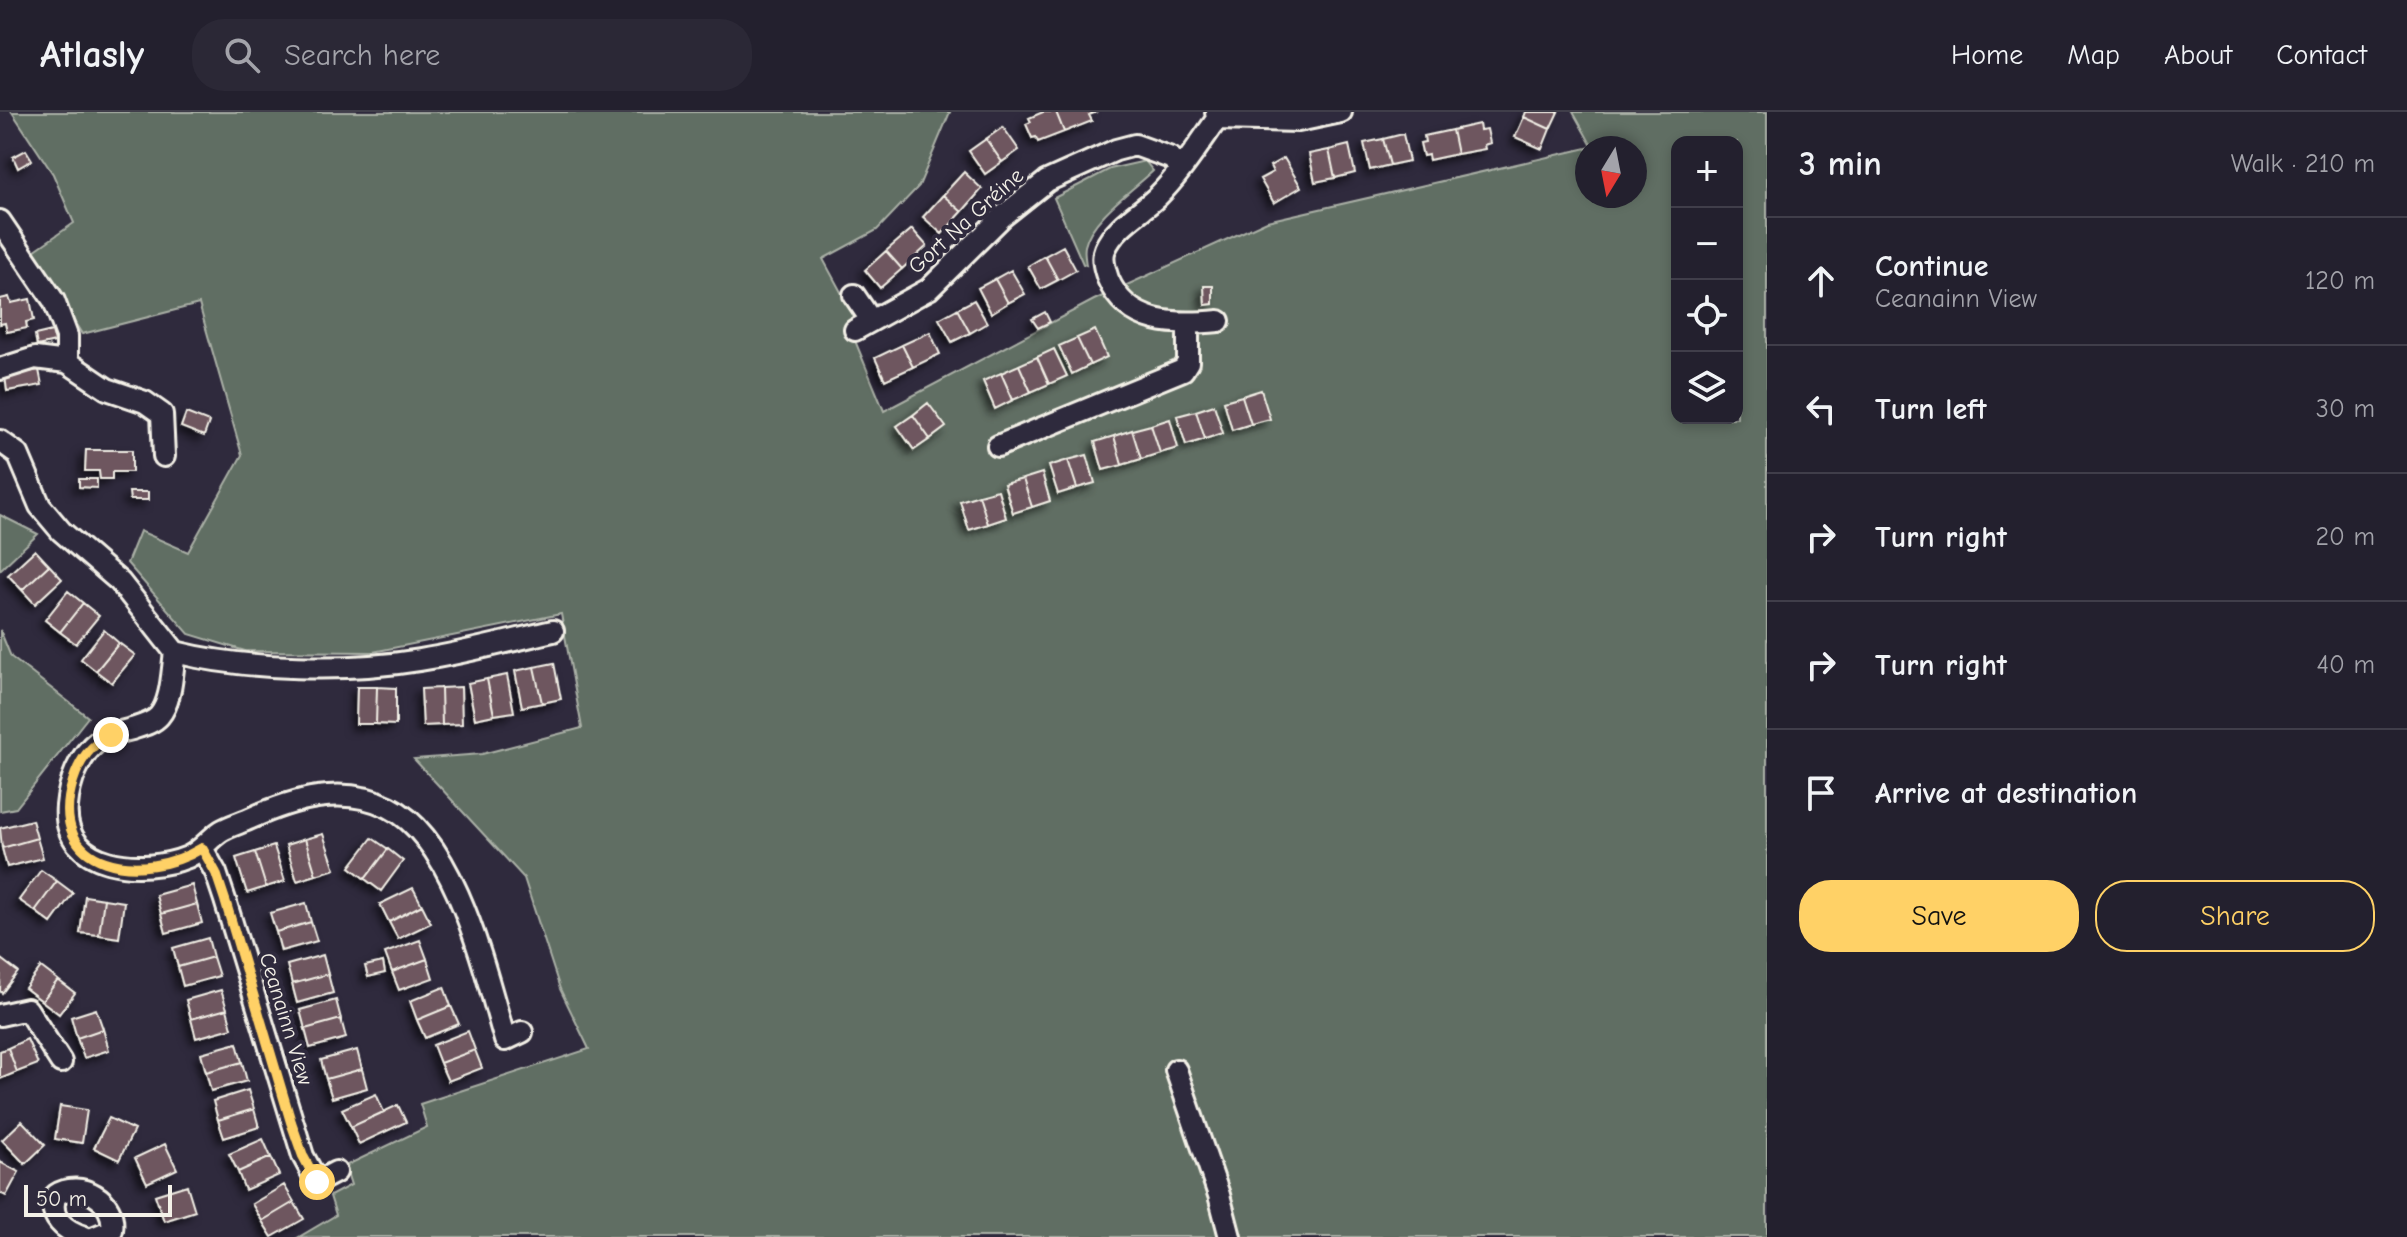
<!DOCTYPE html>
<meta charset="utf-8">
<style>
:root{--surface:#23202e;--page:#2b2836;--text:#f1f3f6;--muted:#a3a3aa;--line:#403e4a;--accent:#ffd166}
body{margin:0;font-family:"Comic Neue",sans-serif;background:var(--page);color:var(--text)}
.controls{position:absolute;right:24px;top:24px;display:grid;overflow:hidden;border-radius:16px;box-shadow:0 4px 12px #0003}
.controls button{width:72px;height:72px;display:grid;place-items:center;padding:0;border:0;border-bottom:2px solid var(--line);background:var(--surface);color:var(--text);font:40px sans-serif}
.compass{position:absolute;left:1575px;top:24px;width:72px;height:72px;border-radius:50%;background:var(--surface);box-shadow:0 4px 12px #0003;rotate:190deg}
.scale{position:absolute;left:24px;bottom:20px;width:148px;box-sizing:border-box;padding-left:8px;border:4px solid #f4f1e8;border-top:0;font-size:22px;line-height:28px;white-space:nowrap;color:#f4f1e8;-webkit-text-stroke:6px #2f2a3d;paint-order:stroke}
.stop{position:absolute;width:24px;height:24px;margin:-18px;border:6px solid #ffd166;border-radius:50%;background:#fff}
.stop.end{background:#ffd166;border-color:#fff;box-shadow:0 2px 8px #0008}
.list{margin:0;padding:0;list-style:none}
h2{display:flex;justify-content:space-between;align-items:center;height:104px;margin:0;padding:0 32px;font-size:34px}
h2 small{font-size:26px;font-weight:400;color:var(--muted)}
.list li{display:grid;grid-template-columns:52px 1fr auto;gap:24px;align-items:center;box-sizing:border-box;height:128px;padding:0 32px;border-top:2px solid var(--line)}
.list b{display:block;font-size:30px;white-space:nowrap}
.list p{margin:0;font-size:26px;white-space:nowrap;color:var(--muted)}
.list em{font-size:26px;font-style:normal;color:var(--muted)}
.actions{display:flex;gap:16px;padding:24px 32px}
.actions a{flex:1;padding:18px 0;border:2px solid var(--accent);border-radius:32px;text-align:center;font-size:28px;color:var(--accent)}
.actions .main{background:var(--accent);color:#111}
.icon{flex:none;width:44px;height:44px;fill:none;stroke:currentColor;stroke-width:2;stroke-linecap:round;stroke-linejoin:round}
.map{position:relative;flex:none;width:1767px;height:1125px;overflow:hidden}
header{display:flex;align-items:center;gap:48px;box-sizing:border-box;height:112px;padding:0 40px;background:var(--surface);border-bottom:2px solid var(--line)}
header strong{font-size:38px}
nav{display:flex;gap:44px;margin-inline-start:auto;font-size:28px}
.search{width:560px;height:72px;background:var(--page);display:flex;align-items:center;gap:20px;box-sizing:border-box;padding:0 28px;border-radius:32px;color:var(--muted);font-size:30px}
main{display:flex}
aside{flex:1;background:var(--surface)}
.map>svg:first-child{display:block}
.green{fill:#606e63;stroke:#aab0a6;stroke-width:2;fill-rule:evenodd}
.building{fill:#6e575e;stroke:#f4f1e8;stroke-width:2;filter:url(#shadow)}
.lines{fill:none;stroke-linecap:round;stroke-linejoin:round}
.minor-casing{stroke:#f4f1e8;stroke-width:26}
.minor{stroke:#2f2a3d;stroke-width:20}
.route{stroke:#ffd166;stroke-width:10}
.labels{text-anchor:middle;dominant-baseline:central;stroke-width:8;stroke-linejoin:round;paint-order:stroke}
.street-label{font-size:22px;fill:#f4f1e8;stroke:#2f2a3d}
</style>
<header>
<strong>Atlasly</strong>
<div class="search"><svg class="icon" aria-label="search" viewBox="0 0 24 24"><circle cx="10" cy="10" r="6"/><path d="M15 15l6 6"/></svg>Search here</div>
<nav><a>Home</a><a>Map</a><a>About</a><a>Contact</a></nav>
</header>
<main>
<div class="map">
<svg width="1767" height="1125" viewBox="0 0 1767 1125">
<defs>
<filter id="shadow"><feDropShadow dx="-5" dy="5" stdDeviation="4" flood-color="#0009"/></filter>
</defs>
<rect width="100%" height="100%" fill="#2f2a3d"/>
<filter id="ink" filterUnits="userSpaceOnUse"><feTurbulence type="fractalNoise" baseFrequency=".0125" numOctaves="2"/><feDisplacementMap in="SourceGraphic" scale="16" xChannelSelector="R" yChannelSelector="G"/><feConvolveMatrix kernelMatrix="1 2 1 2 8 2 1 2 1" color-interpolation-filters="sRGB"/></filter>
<g filter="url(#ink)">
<path class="green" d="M12 0H950L919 74 877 118 823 147 854 204 851 219 884 299 1094 188 1267 109 1587 36V84H1635V36H1588L1592 34 1573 0H1767V1125H299L336 1103 330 1084 351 1073 345 1054 427 1015 420 992 589 937 560 877 524 766 414 647 482 642 582 616 561 502 373 540 245 539 189 522 127 451 140 419 188 440 242 343 199 192 82 222 31 141 74 111 53 62ZM1677 30H1737V306H1677Z
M1145 49 1153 59C1133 78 1091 106 1085 134 1084 139 1085 147 1086 153L1083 152 1054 86 1110 57Z
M0 403 38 422 0 458Z
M0 518 11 545 88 605 16 696 0 699Z"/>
<path class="building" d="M1043 0H1056L1064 20 1038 30 1036 25 1032 26 1026 12 1031 10 1029 6Z
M1056 0H1097L1089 3 1092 9 1064 20Z
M1526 0H1558L1550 17 1524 5Z
M1524 5 1550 17 1542 37 1515 25Z
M1479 12 1480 18 1487 17 1490 31 1484 33 1485 37 1457 42 1452 18Z
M1003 15 1019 38 1002 50 986 27Z
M1452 18 1457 42 1429 48 1428 43 1423 44 1420 31 1425 30 1424 24Z
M1403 22 1409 49 1390 53 1383 27Z
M986 27 1002 50 985 62 969 39Z
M1383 27 1390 53 1370 58 1364 31Z
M1349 33 1355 61 1335 66 1329 38Z
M26 38 32 48 18 56 13 45Z
M1329 38 1335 66 1315 70 1309 42Z
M1284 46 1301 75 1274 91 1260 67 1273 60 1270 54Z
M964 60 982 77 962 100 943 83Z
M943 83 962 100 942 122 923 105Z
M912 117 927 134 902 157 886 139Z
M1063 134 1076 158 1058 168 1045 144Z
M886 139 902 157 880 176 865 158Z
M1045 144 1058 168 1041 177 1028 154Z
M1011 158 1025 182 1008 191 995 167Z
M995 167 1008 191 991 201 978 176Z
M1204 174H1213V192L1205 193Z
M9 185 11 191 30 187 34 208 26 210 27 216 7 220 5 211 0 212V187Z
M974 188 987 211 970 221 957 197Z
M957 197 970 221 952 230 939 207Z
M1045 200 1050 210 1038 216 1032 207Z
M1095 218 1107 245 1090 253 1077 226Z
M52 219 55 230 37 234 35 223Z
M930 220 940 242 913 255 902 233Z
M1077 226 1090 253 1072 262 1059 234Z
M902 233 913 255 885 268 875 246Z
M1054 237 1067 264 1049 272 1037 245Z
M1037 245 1049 272 1031 280 1019 253Z
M1019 253 1031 280 1013 288 1001 261Z
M39 258 42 273 7 279 5 264Z
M1001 261 1013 288 995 297 983 269Z
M1261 278 1270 307 1251 312 1242 284Z
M1242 284 1251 312 1232 318 1224 289Z
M928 291 946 315 930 327 913 303Z
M1214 293 1223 321 1205 327 1196 299Z
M1196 299 1205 327 1186 333 1177 304Z
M186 301 209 310 204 324 181 315Z
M913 303 930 327 914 338 897 314Z
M1170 307 1178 336 1160 341 1151 313Z
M1151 313 1160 341 1141 347 1132 318Z
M1132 318 1141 347 1122 353 1114 324Z
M1114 324 1122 353 1103 358 1095 330Z
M86 338H132V360H112V367H100L99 359H85Z
M1087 343 1095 371 1077 376 1068 348Z
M1068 348 1077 376 1058 382 1049 354Z
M1042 361 1050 389 1032 395 1023 367Z
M79 367H97V376L79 375Z
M1023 367 1032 395 1013 401 1004 372Z
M998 378 1006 406 988 412 979 383Z
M129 380H148V388H130Z
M979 383 988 412 969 418 960 389Z
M35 438 49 453 22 478 8 463Z
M49 453 62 467 35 492 22 478Z
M68 479 83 491 60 520 45 508Z
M83 491 99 504 76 532 60 520Z
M104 518 119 531 96 559 81 547Z
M119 531 135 543 112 571 96 559Z
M554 551 561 587 542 591 534 555Z
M534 555 542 591 522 595 515 559Z
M507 563 514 600 494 603 487 567Z
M487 567 494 603 475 607 468 571Z
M357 575H377L376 612H356Z
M377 575 396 576V613L376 612Z
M461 575 462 612 442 613 441 576Z
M441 576 442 613 423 614 421 577Z
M32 708 37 726 2 736 0 716Z
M323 722 335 757 316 763 305 727Z
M37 726 43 746 7 755 2 736Z
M372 726 388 737 365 767 350 755Z
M305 727 316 763 297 769 286 733Z
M274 734 285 769 266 775 255 740Z
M388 737 403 749 381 779 365 767Z
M255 740 266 775 247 781 236 746Z
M41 758 57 769 35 799 19 788Z
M57 769 73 781 51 811 35 799Z
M192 773 197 792 161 802 156 783Z
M413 776 422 793 389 810 380 792Z
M85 784 104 787 99 823 80 821Z
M104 787 124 790 119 826 99 823Z
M306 791 311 810 276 820 270 801Z
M197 792 202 811 166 821 161 802Z
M422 793 431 811 398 827 389 810Z
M311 810 317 829 281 839 276 820Z
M208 826 213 845 178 855 173 836Z
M420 828 427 847 392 860 385 841Z
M323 843 328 862 292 872 287 853Z
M213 845 219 864 183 874 178 855Z
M1 847 18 860 2 881 0 879Z
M427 847 433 866 399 878 392 860Z
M383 850 385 861 368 865 365 854Z
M41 855 58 868 42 889 25 876Z
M328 862 333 881 297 891 292 872Z
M58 868 75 881 59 902 42 889Z
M444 875 451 894 417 908 410 889Z
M221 878 227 897 191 907 186 888Z
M336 888 341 907 305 917 300 898Z
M451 894 459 912 425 926 417 908Z
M96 897 103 917 77 926 71 905Z
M227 897 232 916 196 926 191 907Z
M341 907 346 926 310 936 305 917Z
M103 917 109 938 84 946 77 926Z
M468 919 475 938 440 951 433 933Z
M27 927 38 952 17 960 8 936Z
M237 931 242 950 206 960 201 941Z
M8 936 17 960 0 967V939Z
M357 938 362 957 326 967 321 948Z
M475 938 482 956 448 969 440 951Z
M242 950 247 969 211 979 206 960Z
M362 957 367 976 332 986 326 967Z
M248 978 254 997 218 1008 213 989Z
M376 982 384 1000 351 1015 342 997Z
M398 993 406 1010 359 1032 351 1015Z
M60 994 87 998 82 1031 55 1027Z
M254 997 259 1015 224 1026 218 1008Z
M109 1006 134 1018 119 1048 94 1036Z
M22 1009 45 1033 25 1052 2 1028Z
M263 1027 271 1045 238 1060 229 1042Z
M165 1032 177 1057 147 1071 135 1046Z
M271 1045 279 1063 245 1078 238 1060Z
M0 1050 19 1060 6 1084 0 1081Z
M187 1073 195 1099 164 1109 155 1083Z
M284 1073 294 1090 262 1109 252 1092Z
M294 1090 304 1107 272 1125 262 1109Z"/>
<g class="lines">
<defs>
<path id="minor" d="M1216 0 1217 7C1198 34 1180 62 1157 85 1140 101 1115 114 1105 137 1101 146 1105 158 1108 167 1128 214 1176 213 1219 209
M1217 7 1298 9 1341 0
M0 109 54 189 67 224V250
M854 183 871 208
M855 218 929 177 1003 104 1047 69 1116 38 1135 33 1171 46 1182 56
M0 257 35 246 67 250 107 277 145 290 162 302 164 344
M0 329 18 342 40 394 61 419 120 470 175 540
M998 334 1183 258 1188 250V211
M202 736 216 761 225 788 303 1044 317 1070 336 1060
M0 903 27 897 61 950
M522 920 505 928C485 860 456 728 389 695 343 672 293 687 249 707 240 711 229 714 221 719 209 727 201 739 188 745 144 763 61 758 67 694 69 671 79 643 98 629 107 622 121 620 132 617 141 614 153 611 159 604 172 589 172 559 175 540 246 558 348 560 420 548 465 541 509 529 553 519
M1176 958 1219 1083 1230 1125
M85 1125C65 1119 47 1105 56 1083 80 1067 117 1088 112 1118L95 1125"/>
</defs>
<use href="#minor" class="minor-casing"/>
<use href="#minor" class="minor"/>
</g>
</g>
<g class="lines" filter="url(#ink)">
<path class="route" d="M111 623C91 632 80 647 73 669 45 759 143 772 202 736L216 761 225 788 291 1010 303 1044 317 1070"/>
</g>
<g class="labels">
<g class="street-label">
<text transform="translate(966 109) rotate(-42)">Gort Na Gréine</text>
<text transform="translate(286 907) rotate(73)">Ceanainn View</text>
</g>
</g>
</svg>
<div class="controls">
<button>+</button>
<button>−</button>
<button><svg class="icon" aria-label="locate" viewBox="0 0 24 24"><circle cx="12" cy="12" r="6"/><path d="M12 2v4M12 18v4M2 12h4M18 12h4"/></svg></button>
<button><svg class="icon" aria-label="layers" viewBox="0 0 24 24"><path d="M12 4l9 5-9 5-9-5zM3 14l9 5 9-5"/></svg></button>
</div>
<svg class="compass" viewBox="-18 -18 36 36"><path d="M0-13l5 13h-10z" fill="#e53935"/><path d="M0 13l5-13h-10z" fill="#a3a3aa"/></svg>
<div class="scale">50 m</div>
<div class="stop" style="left:317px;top:1070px"></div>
<div class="stop end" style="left:111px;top:623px"></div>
</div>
<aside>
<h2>3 min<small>Walk · 210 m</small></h2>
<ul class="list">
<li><svg class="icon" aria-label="ahead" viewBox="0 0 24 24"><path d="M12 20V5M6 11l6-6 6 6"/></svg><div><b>Continue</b><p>Ceanainn View</p></div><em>120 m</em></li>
<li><svg class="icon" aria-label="left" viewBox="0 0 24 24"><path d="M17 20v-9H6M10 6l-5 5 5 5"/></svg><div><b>Turn left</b></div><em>30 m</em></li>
<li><svg class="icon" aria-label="right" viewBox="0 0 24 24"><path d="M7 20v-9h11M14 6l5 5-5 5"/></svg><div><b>Turn right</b></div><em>20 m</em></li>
<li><svg class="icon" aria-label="right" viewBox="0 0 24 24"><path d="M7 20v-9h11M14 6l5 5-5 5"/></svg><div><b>Turn right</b></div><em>40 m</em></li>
<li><svg class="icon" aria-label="arrive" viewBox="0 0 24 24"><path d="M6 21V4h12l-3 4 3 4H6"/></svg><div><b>Arrive at destination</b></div></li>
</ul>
<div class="actions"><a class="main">Save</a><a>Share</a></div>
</aside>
</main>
